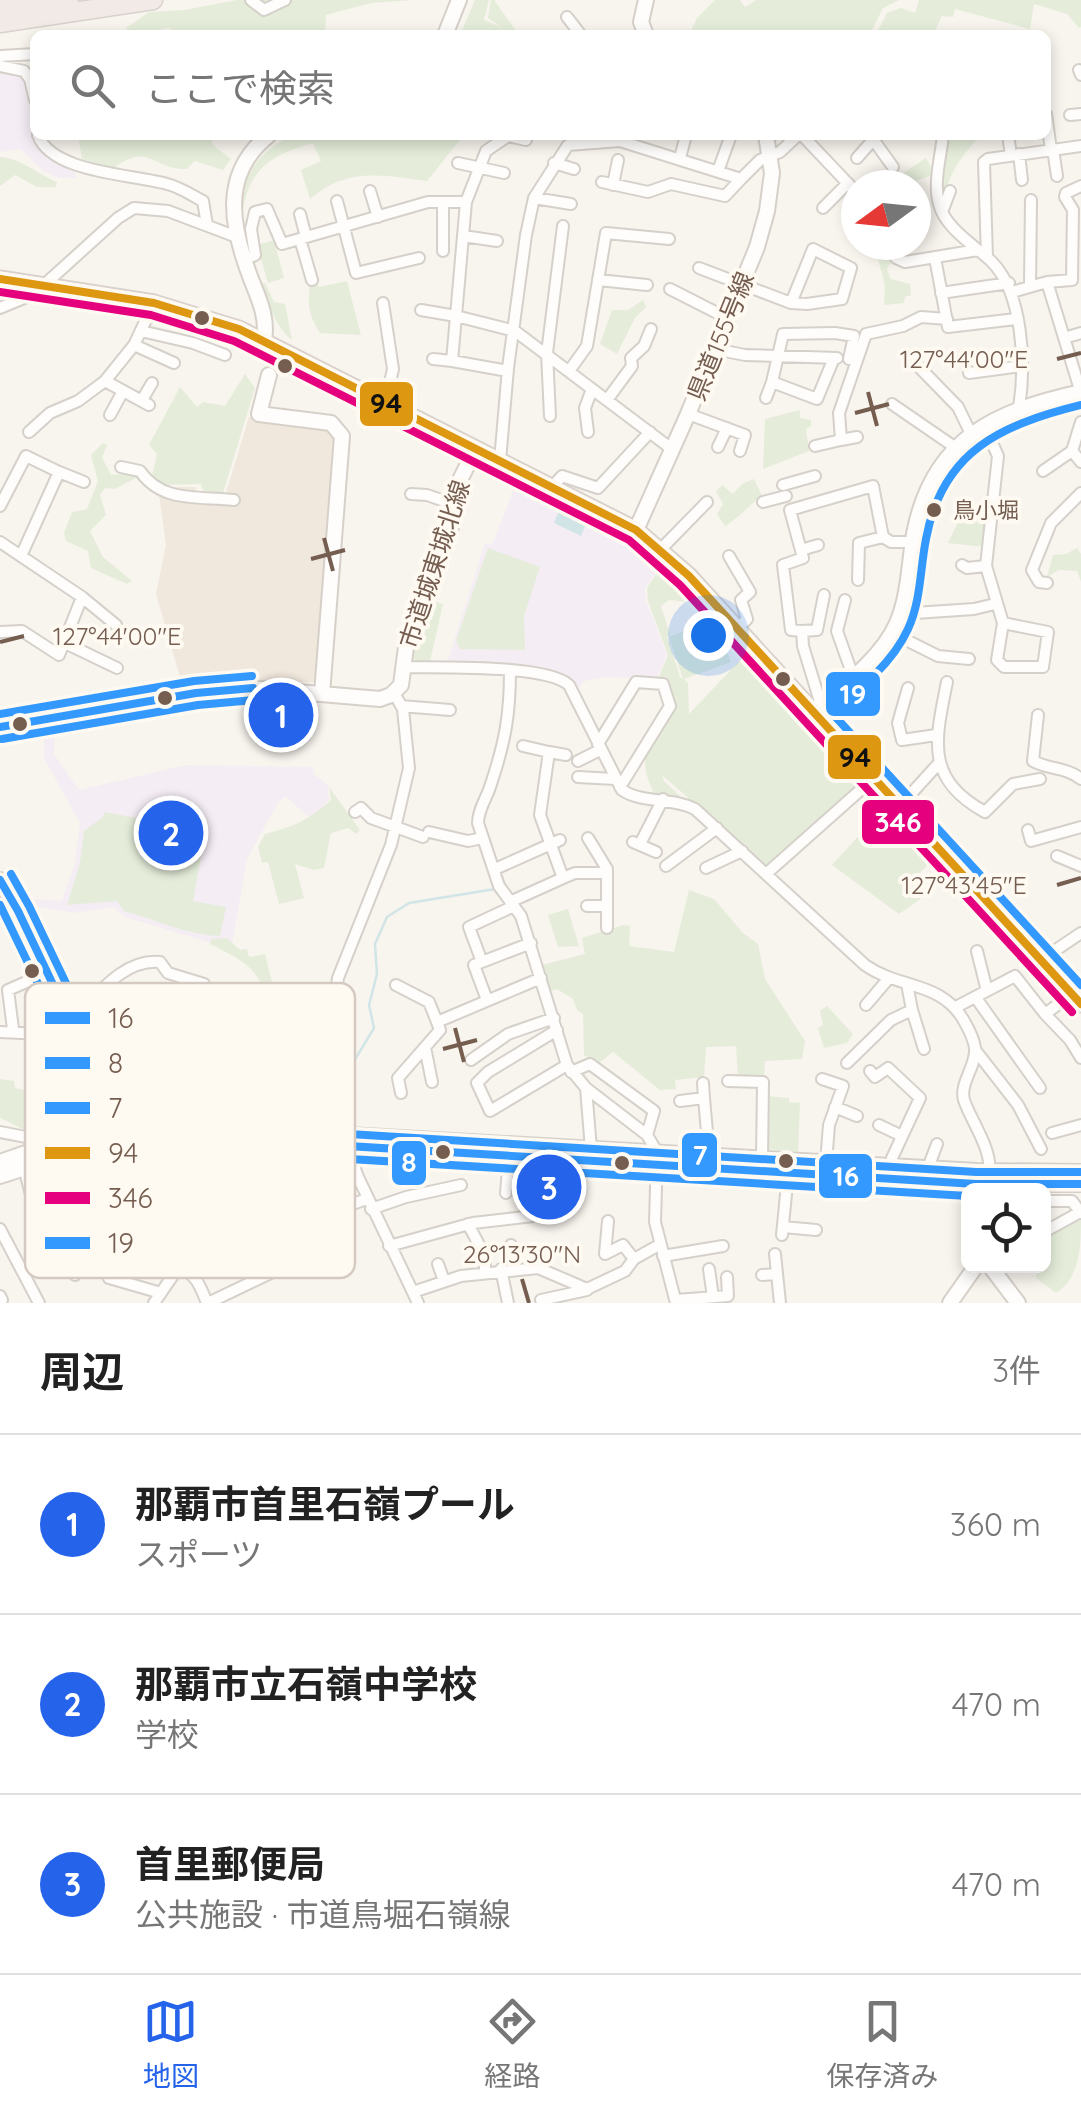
<!DOCTYPE html>
<html lang="ja">
<meta charset="utf-8">
<style>
:root{--surface:#fff;--page:#f6f6f6;--text:#222;--muted:#767676;--line:#e0e0e0;--accent:#2563eb}
body{margin:0;font-family:Quicksand,"Noto Sans JP",sans-serif;background:var(--page);color:var(--text)}
.controls{position:absolute;right:30px;bottom:30px;display:grid;overflow:hidden;border-radius:15px;box-shadow:0 5px 15px #0003}
.controls button{width:90px;height:90px;display:grid;place-items:center;padding:0;border:0;border-bottom:2px solid var(--line);background:var(--surface);color:var(--text);font:50px sans-serif}
.compass{position:absolute;left:841px;top:170px;width:90px;height:90px;border-radius:50%;background:var(--surface);box-shadow:0 5px 15px #0003;rotate:255deg}
.you{position:absolute;left:708px;top:635px;width:35px;height:35px;margin:-25px;border:8px solid #fff;border-radius:50%;background:#1a73e8;box-shadow:0 0 0 15px #1a73e833}
.badge{display:grid;place-items:center;width:65px;height:65px;border-radius:50%;background:var(--accent);color:#fff;font-size:32px;font-weight:700}
.pin{position:absolute;translate:-50% -50%;border:5px solid #fff;box-shadow:0 2px 10px #0006}
.list{margin:0;padding:0;list-style:none}
h2{display:flex;justify-content:space-between;align-items:center;height:130px;margin:0;padding:0 40px;font-size:42px}
h2 small{font-size:32px;font-weight:400;color:var(--muted)}
.list li{display:grid;grid-template-columns:65px 1fr auto;gap:30px;align-items:center;box-sizing:border-box;height:180px;padding:0 40px;border-top:2px solid var(--line)}
.list b{display:block;font-size:38px;white-space:nowrap}
.list p{margin:0;font-size:32px;white-space:nowrap;color:var(--muted)}
.list em{font-size:32px;font-style:normal;color:var(--muted)}
.icon{flex:none;width:55px;height:55px;fill:none;stroke:currentColor;stroke-width:2;stroke-linecap:round;stroke-linejoin:round}
.map{position:relative;flex:none;width:1081px;height:1303px;overflow:hidden}
.search{position:absolute;background:var(--surface);box-shadow:0 5px 15px #0003;left:30px;right:30px;top:30px;height:110px;display:flex;align-items:center;gap:25px;box-sizing:border-box;padding:0 35px;border-radius:15px;color:var(--muted);font-size:38px}
.sheet{height:670px;background:var(--surface)}
nav{display:flex;justify-content:space-around;align-items:center;box-sizing:border-box;height:140px;border-top:2px solid var(--line);background:var(--surface);font-size:28px;color:var(--muted)}
nav a{display:grid;justify-items:center;gap:5px}
nav .on{color:var(--accent)}
.map>svg:first-child{display:block}
.residential{fill:#f0e7dd}
.education{fill:#f5edf4}
.green{fill:#e5edda}
.water{fill:#d1e5e7}
.lines{fill:none;stroke-linecap:round;stroke-linejoin:round}
.stream{stroke:#d1e5e7;stroke-width:2.5}
.street-casing{stroke:#d5d0c9;stroke-width:14}
.secondary-casing{stroke:#d6d0c9;stroke-width:18}
.primary-casing{stroke:#d9d1cc;stroke-width:19}
.highway-casing{stroke:#d9d1cc;stroke-width:21}
.street{stroke:#fefdfc;stroke-width:10}
.secondary{stroke:#fefdfc;stroke-width:14}
.primary{stroke:#f2eee8;stroke-width:15}
.highway{stroke:#f1eae6;stroke-width:18}
.bus-1-casing{stroke:#fef9f1;stroke-width:15}
.bus-2-casing{stroke:#fef9f1;stroke-width:15}
.bus-3-casing{stroke:#fef9f1;stroke-width:15}
.bus-4-casing{stroke:#fef9f1;stroke-width:15}
.bus-5-casing{stroke:#fef9f1;stroke-width:15}
.bus-6-casing{stroke:#fef9f1;stroke-width:15}
.bus-1{stroke:#39f;stroke-width:8}
.bus-2{stroke:#39f;stroke-width:8}
.bus-3{stroke:#39f;stroke-width:8}
.bus-4{stroke:#dd9710;stroke-width:8}
.bus-5{stroke:#e5007d;stroke-width:8}
.bus-6{stroke:#39f;stroke-width:8}
.ticks{fill:none;stroke:#755d50;stroke-width:4}
.bus-dot{fill:#755d50;stroke:#fef9f1;stroke-width:4}
.labels{text-anchor:middle;dominant-baseline:central;stroke-width:8;stroke-linejoin:round;paint-order:stroke}
.bus-label{font-size:22px;fill:#755d50;stroke:#fef9f1;text-anchor:start}
.street-label{font-size:25px;fill:#755d50;stroke:#fef9f1}
.key{fill:#fef9f1;stroke:#d5cac1;stroke-width:2.5}
.key-label{font-size:28px;fill:#755d50}
.ticks-label{font-size:25px;text-anchor:middle;fill:#755d50;stroke:#fef9f1;stroke-width:8;stroke-linejoin:round;paint-order:stroke}
.line-badge{stroke:#fef9f1;stroke-width:4}
.badge-label{font-size:28px;text-anchor:middle;font-weight:bold;fill:#fff}
.pale-badge-label{font-size:28px;text-anchor:middle;font-weight:bold;fill:#111}
</style>
<div class="map">
<svg width="1081" height="1303" viewBox="0 0 1081 1303">
<rect width="100%" height="100%" fill="#f8f4ee"/>
<path class="residential" d="M249 417 336 430 316 682 182 684 156 594 166 545 159 494 164 496 165 487H195L196 493 225 496Z"/>
<path class="education" d="M0 71 21 75 32 96 37 141 44 154 55 162 73 166 77 178H59L44 172 20 149 0 152Z
M516 484 609 527 663 564 645 588 646 601 667 654 657 679 605 677 585 681 577 689 563 674 541 666 448 660 485 543 492 545Z
M55 726 54 754 79 790 186 765 313 767 314 774 328 785 329 800 311 819 285 796 277 804 247 859 231 949 125 917 114 907 73 913 31 905 28 899 62 901 75 863 80 823 44 758V727Z"/>
<path class="green" d="M237 0H413L371 3 326 15 325 35H178L169 28 130 35 126 28 149 12 184 10Z
M475 0H489L484 20 501 27 488 18 491 0H494L519 35H502L501 27 500 35H460Z
M715 0H740L745 7 757 0H899L883 8 871 32 875 35H689L697 18Z
M919 0H1081V27L1079 28 1067 14 1034 4 1030 29 955 9 953 17 942 16 933 35 877 32 887 13 901 8 915 13Z
M78 135H209L214 146 231 159 223 170 195 161 187 169C151 170 152 141 113 168L82 159Z
M294 135H464L427 181C382 175 347 167 310 199L301 170 321 161 313 143C274 154 248 168 243 212 241 173 260 150 294 135Z
M949 135H981C964 153 947 174 945 199L940 187Z
M0 157C21 158 37 174 57 182L56 187H37L15 175 0 186Z
M926 158 935 174 904 185 899 176Z
M274 240 284 278 268 283 257 245Z
M884 252 893 257 887 269 891 279 910 284 911 295 905 297 904 303 884 305 885 286 878 258Z
M316 281 319 287 347 281 361 335 320 333C307 312 308 305 310 282Z
M262 283H265L274 302 285 304 292 340C275 327 269 304 262 283Z
M643 300 646 307 635 318 617 354 600 344 612 310H628Z
M245 374 255 388 223 493 203 491 201 484 161 485 152 476 157 454 149 445 180 387 197 407 203 402 225 406Z
M800 410V418L811 420V426L806 429 809 451 763 469 765 419Z
M103 443 107 445 102 457 111 475 137 473 136 478 115 489 105 488 100 495 106 515 90 531 103 557 132 581 127 584 91 568 88 551 66 541 64 533 72 512 87 509 98 481 91 455Z
M754 479 762 496C748 506 740 517 725 526L717 514 723 504 716 491 722 485 733 494 742 484Z
M959 520 988 523 985 547 948 543Z
M488 548 540 567 524 616 525 650 460 649 456 640Z
M1077 548 1081 554V582L1077 571 1059 570 1047 577 1053 555 1066 554Z
M660 568 696 603 669 600 661 606 670 634 667 636 680 677 683 679 669 637 709 621 719 631 731 662 684 679 688 683 689 714 745 655 861 781 769 864H764L662 775 664 781 681 797 654 793C633 752 653 739 673 704L668 686 658 679 668 655 648 601 647 588Z
M425 599 443 604 430 661H416L411 656Z
M329 787 360 830 356 834 348 828 331 833 324 868 314 870 295 864 304 898 279 904 268 862 262 863 258 847 265 834C293 827 309 820 331 800Z
M886 806 933 860 910 883 922 898 899 914 832 865Z
M104 812 142 819 152 817 155 821 162 820 164 828 188 834 186 847 191 848V854L201 857 193 901 226 907 220 936C186 935 157 920 124 911L117 901 67 905 80 863 84 831 103 817Z
M689 890 714 899 743 933 758 944 765 979 805 1041 802 1059 765 1061 764 1075 738 1076 736 1046 706 1047 704 1077 675 1080 676 1089 660 1090 613 1052 599 1063 584 1055 583 1014 577 1010 573 999 557 989 551 991 542 965 585 954 582 938 623 925 630 926 629 946 674 952Z
M568 909 579 946 558 947 548 915Z
M227 938 240 950 247 949 249 957 265 954 272 982 267 986 281 1036 270 1028C262 974 261 969 210 944L211 939Z
M827 1006 853 1034 847 1043 824 1048 818 1028 823 1025 820 1011Z
M0 1079 14 1081 15 1088 33 1092 37 1107 25 1130 0 1118Z
M766 1096 789 1098V1102L800 1103 798 1152 765 1149Z
M1081 1214C1081 1245 1081 1277 1056 1293L1036 1278 1038 1266H1044C1044 1226 1047 1232 1081 1214Z"/>
<path class="water" d="M560 508 587 521 581 536 554 523Z"/>
<g class="lines">
<path class="stream" d="M348 1071 374 1028 369 1005 377 974 375 944 387 917 409 903 495 889
M357 1157 364 1180"/>
<defs>
<path id="street" d="M251 0 264 10 285 0
M567 17 581 35
M0 56 35 54
M0 66 24 71 30 79 35 100
M1079 70 1081 75
M1046 114 1051 150
M1070 115 1081 114
M38 135C52 173 131 174 167 184 180 187 191 195 203 201L207 225
M802 135 856 192
M870 135 893 167
M943 135C941 156 933 183 939 204 945 228 974 245 991 261 1023 292 1026 364 1019 408
M1008 135 1011 155
M1053 149 1057 176
M1019 154 1022 180
M680 158 686 135
M857 158 873 140
M458 163 504 173
M554 163 574 169
M718 171 731 135
M602 182 648 192 671 184 725 196 741 179
M613 185 618 160
M370 191 378 217
M534 198 571 204
M337 201 356 273 419 258
M466 202 486 151 508 136 526 140
M823 208 848 183
M942 212 950 191
M300 214 306 237
M463 236 497 241
M300 239 312 280
M443 251V202
M987 257 984 162 988 159 1081 146
M896 258 905 262 978 250
M935 258 948 327 1016 319
M244 260 255 255 251 229 255 212 267 209 282 244 428 202H466L456 316 515 331 673 450
M699 268 791 303 813 249 851 268 842 299 807 304 791 303
M598 280 647 285
M1047 282 1072 280 1073 210 1065 197 1066 193 1081 186
M44 285 118 218 134 208 168 211 237 237
M1030 285 1031 200
M670 289 727 318
M0 291 133 309 149 305
M1012 292 1047 282 1081 393
M941 293 1009 283
M154 303 134 345 174 363
M383 303 393 369 385 404
M0 308 29 296
M421 310 456 316 452 361 508 371
M141 331 193 343 225 355
M1064 338 1081 333
M134 345 105 381 149 405
M714 349 745 355 837 358
M834 358 817 399 772 382 783 334 835 333 854 336 849 359
M433 359 452 361
M920 368 958 407 971 434
M569 371 587 346 606 233 669 239
M969 373 1022 366
M766 398 772 382
M142 400 152 383
M607 400 632 366 631 358 644 346 651 329
M892 404 956 448
M688 414 745 435 740 451
M110 415 123 391
M550 416 547 353 563 226
M1081 422 1072 451 1081 462
M984 425 998 456 986 566 1003 623 997 660 1004 667H1043L1048 632 1003 623
M29 432 50 413 78 401 105 381
M588 432 585 408 592 389
M841 440 857 437
M815 446 841 440 839 413 866 334 903 326 921 317 947 319
M718 447 727 428
M500 461 508 368 526 235 534 198 568 145 620 141 741 179 760 160 780 152 798 135
M121 467 140 471C162 503 198 496 234 500
M1043 471 1072 451
M59 472 84 482
M783 485 815 476
M553 486 562 476 598 488 650 432
M411 494 427 495 456 505
M763 502 786 496
M0 506 26 456 59 472 21 556
M0 542 82 597 116 625
M661 549 707 502
M801 550 818 545
M729 556 750 592 741 600 747 619 737 629
M962 565 967 568 986 566
M858 580 859 543 883 537
M1047 583 1039 582 1032 570 1051 523 1081 493
M845 600 837 631 853 676
M900 614 974 609 995 604
M802 631 817 630 824 595
M0 632 22 631 59 655 82 597
M892 633 938 656 969 659
M65 643 117 668
M403 667C437 668 547 664 569 685L622 790C643 804 672 797 695 809L865 965C899 989 940 981 963 1019 968 1028 974 1038 975 1048 977 1065 959 1084 964 1100 971 1121 992 1149 989 1171
M510 671C510 715 505 742 491 784 487 798 478 809 478 823L499 886 521 916 567 1065 586 1088 591 1149
M947 682C935 741 925 779 985 812L1013 784 1040 779
M908 688 898 723 902 740 936 735
M394 693 403 709 409 768 391 845 338 978 333 1012 339 1065 335 1080 338 1123 358 1177 418 1303
M821 705 803 646 802 631 791 630 783 565 803 558 790 510 873 486 883 537 891 542H913
M401 706 450 710
M1038 715 1033 761C1050 770 1066 767 1081 779
M598 744 636 682 663 684 670 706 620 787
M549 752 566 755
M578 761 600 750
M578 777 615 779
M900 806 939 763
M355 812 361 808 371 818 423 837
M1028 830 1031 841 1081 827
M429 832 468 841 483 838
M588 838 607 869V928
M633 842 656 852
M640 844 663 799
M1057 856 1081 866
M666 866 717 828
M706 868 742 851
M495 869 560 840
M766 874 874 778
M563 878 575 873H607
M512 901 563 878 540 815 549 752 523 746
M587 906H607
M977 951 987 991
M1041 960 1081 933
M482 962 469 927 514 906
M396 985 429 1002 437 1022 541 978
M976 998 1040 1088
M487 1000 474 965 531 943
M88 1004C106 984 130 959 160 962L168 973 204 984 219 1023 245 1066 289 1045 317 1055 339 1069
M866 1005 889 978
M956 1007 1015 976 1045 1014 1072 994
M912 1010 924 1049
M66 1012 88 1004 111 1002
M1045 1014 1070 1040 1081 1058
M182 1015 211 999
M13 1029 8 990 47 973
M557 1030 488 1072 477 1083 490 1111 567 1065
M0 1032 63 1035 74 1029
M425 1047 432 1082
M161 1049 172 1074
M976 1051 1018 1105 1041 1149
M471 1060 508 1034 554 1018
M847 1063 891 1020 912 1010 907 984
M141 1067 148 1084
M870 1071 875 1077 888 1068 920 1098 892 1158 891 1166
M571 1072 590 1064 654 1111 647 1135
M822 1079 843 1086 829 1125 826 1163
M43 1081 92 1067
M728 1081 763 1082 762 1158
M703 1083 704 1098
M586 1088 647 1135 657 1152 655 1222 676 1303
M401 1093 398 1078 440 1030 437 1022
M107 1099 196 1065 198 1060 230 1046
M680 1101 704 1098 709 1155
M835 1107 857 1116
M879 1125 902 1136
M0 1132 26 1137 37 1148
M1052 1133 1081 1125
M246 1153 255 1175C273 1180 287 1170 304 1169 322 1168 337 1173 355 1168
M24 1167 31 1195 45 1194
M928 1168 937 1144
M506 1193 509 1157
M1044 1201H1072L1081 1213
M244 1205 271 1197
M164 1209 248 1149
M371 1209 406 1197 461 1185
M295 1216 300 1214 309 1219 367 1199
M608 1221 605 1254 623 1245 634 1259
M468 1224 485 1256V1272
M783 1227 816 1230
M0 1229 39 1303
M1044 1232 1080 1212
M252 1234 280 1229 266 1178
M782 1235 788 1174
M96 1244 142 1242 170 1232
M107 1244 110 1262
M511 1245 514 1269
M389 1246 473 1223 533 1216
M775 1254 780 1303
M663 1256 723 1246
M438 1264 444 1281
M501 1269 508 1303
M709 1269 713 1297
M75 1275 71 1211 77 1207 117 1205 153 1190
M762 1275 777 1274
M109 1278 161 1293
M413 1292 461 1276 538 1268 587 1289 625 1271 634 1259 659 1245
M0 1296 2 1300
M541 1300 587 1290
M676 1300 728 1296 727 1277
M154 1303 178 1268C196 1272 201 1288 207 1303
M208 1303 275 1271"/>
<path id="secondary" d="M445 35 459 0
M646 35 641 22 646 0
M264 340C268 318 259 299 251 279 231 227 220 174 269 135
M269 375 259 414 331 423 342 436 322 694
M636 530 688 414 757 247 767 211 772 173 766 135
M813 711C842 687 882 658 897 623 909 595 909 563 914 534 932 439 995 411 1081 392
M0 727 224 690 262 689 380 699 391 695 401 685 406 647 422 593 439 559 452 524 458 484 475 450
M0 880 18 911 135 1160 164 1209 178 1268
M0 1162 98 1128 139 1123 977 1171 1081 1172
M0 1176 107 1141 148 1135 763 1173 976 1184H1081
M990 1266 1018 1303
M950 1303 976 1266"/>
<path id="primary" d="M0 279 154 303 239 329 636 530 689 576 1081 1004"/>
<path id="highway" d="M0 9 69 0
M0 23 153 0"/>
</defs>
<use href="#street" class="street-casing"/>
<use href="#secondary" class="secondary-casing"/>
<use href="#primary" class="primary-casing"/>
<use href="#highway" class="highway-casing"/>
<use href="#street" class="street"/>
<use href="#secondary" class="secondary"/>
<use href="#primary" class="primary"/>
<use href="#highway" class="highway"/>
<defs>
<path id="bus-1" d="M0 727 196 693 253 688
M0 880 18 911 125 1136 165 1135 976 1184H1081"/>
<path id="bus-2" d="M2 739 198 705 254 700
M0 905 114 1141 122 1148H165L968 1196"/>
<path id="bus-3" d="M0 714 194 681 252 676
M11 874 29 906 133 1123H166L976 1172H1081"/>
<path id="bus-4" d="M0 279 154 303 239 329 636 530 689 576 1081 1004"/>
<path id="bus-5" d="M0 292 151 315 234 341 629 540 680 585 1072 1012"/>
<path id="bus-6" d="M1081 405C1001 425 942 451 926 539 920 569 921 601 908 629 892 664 860 689 831 712L1081 985"/>
</defs>
<use href="#bus-1" class="bus-1-casing"/>
<use href="#bus-2" class="bus-2-casing"/>
<use href="#bus-3" class="bus-3-casing"/>
<use href="#bus-4" class="bus-4-casing"/>
<use href="#bus-5" class="bus-5-casing"/>
<use href="#bus-6" class="bus-6-casing"/>
<use href="#bus-1" class="bus-1"/>
<use href="#bus-2" class="bus-2"/>
<use href="#bus-3" class="bus-3"/>
<use href="#bus-4" class="bus-4"/>
<use href="#bus-5" class="bus-5"/>
<use href="#bus-6" class="bus-6"/>
</g>
<path class="ticks" d="M1057 359 1081 353M868 392 877 426M855 413 889 404M324 538 333 571M311 559 345 550M0 642 24 636M1057 885 1081 878M455 1028 464 1062M443 1049 477 1040M522 1279 529 1303"/>
<g class="bus-dot">
<circle cx="202" cy="318" r="9"/>
<circle cx="285" cy="366" r="9"/>
<circle cx="934" cy="510" r="9"/>
<circle cx="783" cy="679" r="9"/>
<circle cx="165" cy="698" r="9"/>
<circle cx="20" cy="724" r="9"/>
<circle cx="32" cy="971" r="9"/>
<circle cx="443" cy="1152" r="9"/>
<circle cx="786" cy="1161" r="9"/>
<circle cx="622" cy="1163" r="9"/>
</g>
<g class="labels">
<g class="bus-label">
<text x="953" y="510">鳥小堀</text>
</g>
<g class="street-label">
<text transform="translate(720 336) rotate(-68)">県道155号線</text>
<text transform="translate(434 564) rotate(-72)">市道城東城北線</text>
</g>
</g>
<rect x="25" y="983" width="330" height="295" rx="15" class="key"/>
<rect x="45" y="1012" width="45" height="12" fill="#39f"/>
<rect x="45" y="1057" width="45" height="12" fill="#39f"/>
<rect x="45" y="1102" width="45" height="12" fill="#39f"/>
<rect x="45" y="1147" width="45" height="12" fill="#dd9710"/>
<rect x="45" y="1192" width="45" height="12" fill="#e5007d"/>
<rect x="45" y="1237" width="45" height="12" fill="#39f"/>
<g class="key-label">
<text x="108" y="1028">16</text>
<text x="108" y="1073">8</text>
<text x="108" y="1118">7</text>
<text x="108" y="1163">94</text>
<text x="108" y="1208">346</text>
<text x="108" y="1253">19</text>
</g>
<g class="ticks-label">
<text x="964" y="368">127°44'00"E</text>
<text x="117" y="645">127°44'00"E</text>
<text x="964" y="894">127°43'45"E</text>
<text x="522" y="1263">26°13'30"N</text>
</g>
<g class="line-badge">
<rect x="358" y="380" width="57" height="48" rx="10" fill="#dd9710"/>
<rect x="824" y="670" width="58" height="48" rx="10" fill="#39f"/>
<rect x="826" y="733" width="57" height="48" rx="10" fill="#dd9710"/>
<rect x="860" y="798" width="76" height="48" rx="10" fill="#e5007d"/>
<rect x="680" y="1131" width="39" height="48" rx="10" fill="#39f"/>
<rect x="390" y="1139" width="38" height="48" rx="10" fill="#39f"/>
<rect x="817" y="1152" width="57" height="48" rx="10" fill="#39f"/>
</g>
<g class="badge-label">
<text x="853" y="704">19</text>
<text x="898" y="832">346</text>
<text x="700" y="1165">7</text>
<text x="409" y="1172">8</text>
<text x="846" y="1186">16</text>
</g>
<g class="pale-badge-label">
<text x="386" y="413">94</text>
<text x="855" y="767">94</text>
</g>
</svg>
<div class="controls">
<button><svg class="icon" aria-label="locate" viewBox="0 0 24 24"><circle cx="12" cy="12" r="6"/><path d="M12 2v4M12 18v4M2 12h4M18 12h4"/></svg></button>
</div>
<svg class="compass" viewBox="-18 -18 36 36"><path d="M0-13l5 13h-10z" fill="#e53935"/><path d="M0 13l5-13h-10z" fill="#767676"/></svg>
<div class="you"></div>
<div class="pin badge" style="left:281px;top:715px">1</div>
<div class="pin badge" style="left:171px;top:833px">2</div>
<div class="pin badge" style="left:549px;top:1187px">3</div>
<div class="search"><svg class="icon" aria-label="search" viewBox="0 0 24 24"><circle cx="10" cy="10" r="6"/><path d="M15 15l6 6"/></svg>ここで検索</div>
</div>
<section class="sheet">
<h2>周辺<small>3件</small></h2>
<ul class="list">
<li><span class="badge">1</span><div><b>那覇市首里石嶺プール</b><p>スポーツ</p></div><em>360 m</em></li>
<li><span class="badge">2</span><div><b>那覇市立石嶺中学校</b><p>学校</p></div><em>470 m</em></li>
<li><span class="badge">3</span><div><b>首里郵便局</b><p>公共施設 · 市道鳥堀石嶺線</p></div><em>470 m</em></li>
</ul>
</section>
<nav>
<a class="on"><svg class="icon" aria-label="map" viewBox="0 0 24 24"><path d="M3 6l6-2 6 2 6-2v14l-6 2-6-2-6 2zM9 4v14M15 6v14"/></svg>地図</a>
<a><svg class="icon" aria-label="directions" viewBox="0 0 24 24"><path d="M12 3l9 9-9 9-9-9zM9 14v-3h6M13 9l2 2-2 2"/></svg>経路</a>
<a><svg class="icon" aria-label="saved" viewBox="0 0 24 24"><path d="M7 4h10v16l-5-4-5 4z"/></svg>保存済み</a>
</nav>
